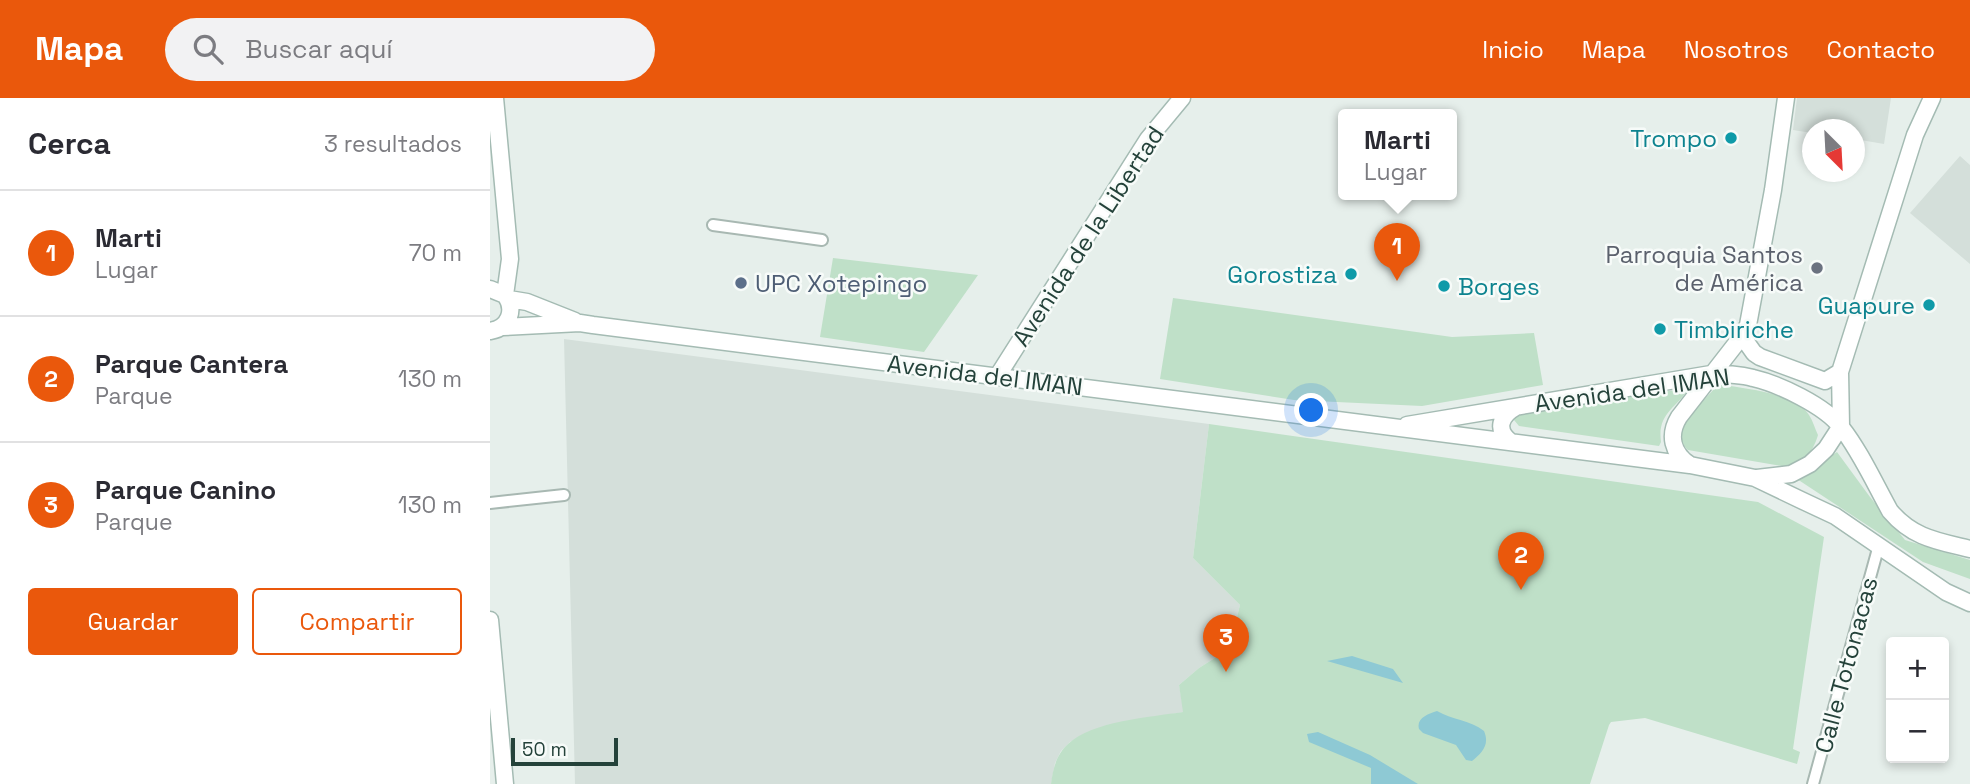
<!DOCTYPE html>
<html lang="es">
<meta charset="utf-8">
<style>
:root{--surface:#fff;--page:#f2f2f3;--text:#2b2b33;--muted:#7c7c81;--line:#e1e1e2;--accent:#ea580c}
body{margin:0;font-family:"Space Grotesk",sans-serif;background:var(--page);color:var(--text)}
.controls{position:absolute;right:21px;bottom:21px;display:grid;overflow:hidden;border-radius:7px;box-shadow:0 4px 10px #0003}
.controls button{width:63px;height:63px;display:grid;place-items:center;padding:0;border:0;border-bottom:2px solid var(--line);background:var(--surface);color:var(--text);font:35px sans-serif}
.compass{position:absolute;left:1312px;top:21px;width:63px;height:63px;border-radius:50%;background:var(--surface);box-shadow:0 4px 10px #0003;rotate:156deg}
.scale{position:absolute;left:21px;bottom:18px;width:107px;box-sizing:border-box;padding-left:7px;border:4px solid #24423a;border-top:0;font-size:19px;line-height:24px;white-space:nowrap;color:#24423a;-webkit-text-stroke:5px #f7fbf9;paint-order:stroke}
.you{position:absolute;left:822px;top:313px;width:24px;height:24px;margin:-18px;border:5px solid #fff;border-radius:50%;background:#1a73e8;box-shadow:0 0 0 10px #1a73e833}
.badge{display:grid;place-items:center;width:46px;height:46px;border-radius:50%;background:var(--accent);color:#fff;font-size:23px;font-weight:700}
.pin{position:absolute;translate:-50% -58px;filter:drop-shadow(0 2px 4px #0008)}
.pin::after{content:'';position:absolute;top:37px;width:24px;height:21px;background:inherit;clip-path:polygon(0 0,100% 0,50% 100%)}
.popup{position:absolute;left:848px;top:11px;width:119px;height:91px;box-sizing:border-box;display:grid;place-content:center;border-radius:7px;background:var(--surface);filter:drop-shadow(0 2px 5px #0005);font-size:23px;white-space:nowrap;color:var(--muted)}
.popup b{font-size:26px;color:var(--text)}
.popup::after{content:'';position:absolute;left:50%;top:100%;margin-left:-14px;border:14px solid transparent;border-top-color:var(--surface)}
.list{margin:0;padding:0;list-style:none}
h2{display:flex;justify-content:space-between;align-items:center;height:91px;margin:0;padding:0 28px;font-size:30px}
h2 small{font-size:23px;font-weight:400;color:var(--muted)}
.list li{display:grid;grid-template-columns:46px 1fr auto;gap:21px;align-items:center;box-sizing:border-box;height:126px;padding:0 28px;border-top:2px solid var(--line)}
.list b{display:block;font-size:26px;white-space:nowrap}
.list p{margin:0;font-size:23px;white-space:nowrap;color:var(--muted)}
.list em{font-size:23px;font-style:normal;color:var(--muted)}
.actions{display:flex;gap:14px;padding:21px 28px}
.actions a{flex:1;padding:16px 0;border:2px solid var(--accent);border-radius:7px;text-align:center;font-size:24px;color:var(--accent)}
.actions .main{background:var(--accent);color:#fff}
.icon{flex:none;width:38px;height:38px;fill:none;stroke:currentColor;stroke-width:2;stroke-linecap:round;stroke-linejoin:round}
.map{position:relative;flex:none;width:1480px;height:686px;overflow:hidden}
header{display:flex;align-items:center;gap:42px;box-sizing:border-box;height:98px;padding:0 35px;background:var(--accent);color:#fff}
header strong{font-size:33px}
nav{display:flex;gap:38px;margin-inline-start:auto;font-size:24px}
.search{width:490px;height:63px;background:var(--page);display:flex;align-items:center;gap:18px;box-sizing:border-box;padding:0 24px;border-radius:38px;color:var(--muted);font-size:26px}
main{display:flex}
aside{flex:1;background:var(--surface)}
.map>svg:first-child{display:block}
.built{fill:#d4dfda}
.green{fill:#bfe0c8}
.water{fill:#8ec9d4}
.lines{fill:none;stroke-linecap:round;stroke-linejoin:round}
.street-casing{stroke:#a8b8b2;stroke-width:14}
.secondary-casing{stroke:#a4bbb3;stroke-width:19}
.street{stroke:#fff;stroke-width:10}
.secondary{stroke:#fff;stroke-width:16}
.culture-dot{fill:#0f9aa8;stroke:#f7fbf9;stroke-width:2.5}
.worship-dot{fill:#6b7280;stroke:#f7fbf9;stroke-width:2.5}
.service-dot{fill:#5c6f8a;stroke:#f7fbf9;stroke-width:2.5}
.labels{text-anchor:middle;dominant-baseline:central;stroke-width:5;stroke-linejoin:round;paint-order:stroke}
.culture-label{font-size:24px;fill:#0d838f;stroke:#f7fbf9;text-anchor:end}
.street-label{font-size:24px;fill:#24423a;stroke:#f7fbf9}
.worship-label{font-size:24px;fill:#5b616d;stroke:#f7fbf9;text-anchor:end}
.service-label{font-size:24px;fill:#4e5e75;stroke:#f7fbf9;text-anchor:start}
</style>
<header>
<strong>Mapa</strong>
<div class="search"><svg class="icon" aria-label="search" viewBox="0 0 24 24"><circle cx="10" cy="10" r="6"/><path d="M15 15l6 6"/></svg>Buscar aquí</div>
<nav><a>Inicio</a><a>Mapa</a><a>Nosotros</a><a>Contacto</a></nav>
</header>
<main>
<aside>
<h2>Cerca<small>3 resultados</small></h2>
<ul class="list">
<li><span class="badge">1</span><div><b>Marti</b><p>Lugar</p></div><em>70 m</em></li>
<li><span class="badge">2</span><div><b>Parque Cantera</b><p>Parque</p></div><em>130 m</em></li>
<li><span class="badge">3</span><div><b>Parque Canino</b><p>Parque</p></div><em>130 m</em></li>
</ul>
<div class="actions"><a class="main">Guardar</a><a>Compartir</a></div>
</aside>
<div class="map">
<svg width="1480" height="686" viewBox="0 0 1480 686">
<rect width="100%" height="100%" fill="#e6efeb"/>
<path class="built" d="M1307 0H1401L1394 46 1365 41 1364 32H1322V35L1303 32Z
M1470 58 1480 67V166L1420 115Z
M74 241 719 326 703 460 750 507 739 551 709 570 689 587 694 614 634 624 592 637 580 644 571 653 565 665 561 686H85Z"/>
<path class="green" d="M343 160 488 177 434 254 330 239Z
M683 200 962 239 1044 235 1053 287 932 308 804 302 670 281Z
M1232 287C1255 290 1306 296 1319 317 1323 323 1325 331 1328 337 1323 355 1311 368 1292 368L1198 352C1177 333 1213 304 1226 289Z
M1199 290C1186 311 1167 315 1171 344L1169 348 1029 328 1024 322 1026 318 1031 315Z
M719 326 1268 404 1334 439 1303 651 1310 654 1307 666 1155 620 1121 624 1119 627 1100 686H561C563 671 566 657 578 646 602 623 661 619 693 614L689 587 709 570 739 551 750 507 703 460Z
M1347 354 1380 399 1415 442 1480 462V481L1433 464 1307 381Z"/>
<path class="water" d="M862 558 903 571 913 585 837 563Z
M947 613C963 622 980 622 994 633 1000 647 992 655 982 663L976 662 966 647 933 635 929 631C926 620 938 616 947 613Z
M828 634 880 657 928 686H881V670L819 644 817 636Z"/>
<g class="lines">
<defs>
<path id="street" d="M223 127 332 142
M0 405 74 397
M1323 686 1389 447"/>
<path id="secondary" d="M5 0 20 161 15 197
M0 191 15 197C26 212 19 230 0 233
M19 201 37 204 85 223
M13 229 90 225 103 227 1200 367 1265 380 1313 403 1345 418 1456 494 1480 505
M1252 238 1264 255 1270 259 1335 283 1350 274
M507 279 658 41 692 0
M917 327 1221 276C1235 276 1249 276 1263 280 1289 286 1335 308 1351 329 1370 353 1385 386 1400 413 1423 440 1447 443 1480 451
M1021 344C1005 332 1010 318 1026 309
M1200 367C1182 355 1178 337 1189 319L1252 238 1258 227 1283 92 1296 0
M1267 380 1301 376 1320 366 1336 351 1351 328 1350 274 1425 37 1442 0
M0 522 15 686"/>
</defs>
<use href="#street" class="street-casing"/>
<use href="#secondary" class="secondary-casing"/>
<use href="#street" class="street"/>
<use href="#secondary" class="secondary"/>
</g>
<g class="culture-dot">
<circle cx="1241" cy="40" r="7"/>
<circle cx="861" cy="176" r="7"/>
<circle cx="954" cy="188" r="7"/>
<circle cx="1439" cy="207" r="7"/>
<circle cx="1170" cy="231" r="7"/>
</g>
<circle class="worship-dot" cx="1327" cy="170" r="7"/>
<circle class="service-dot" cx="251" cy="185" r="7"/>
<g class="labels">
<g class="culture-label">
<text x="1227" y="40">Trompo</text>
<text x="847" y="176">Gorostiza</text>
<text x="968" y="188" text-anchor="start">Borges</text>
<text x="1425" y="207">Guapure</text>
<text x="1184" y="231" text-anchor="start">Timbiriche</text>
</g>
<g class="street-label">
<text transform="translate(598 138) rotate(-57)">Avenida de la Libertad</text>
<text transform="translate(495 277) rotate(7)">Avenida del IMAN</text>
<text transform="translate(1142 292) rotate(-8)">Avenida del IMAN</text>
<text transform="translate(1356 567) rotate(-75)">Calle Totonacas</text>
</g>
<g class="worship-label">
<text x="1313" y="156">Parroquia Santos<tspan x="1313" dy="28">de América</tspan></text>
</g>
<g class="service-label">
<text x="265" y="185">UPC Xotepingo</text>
</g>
</g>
</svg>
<div class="controls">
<button>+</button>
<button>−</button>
</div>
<svg class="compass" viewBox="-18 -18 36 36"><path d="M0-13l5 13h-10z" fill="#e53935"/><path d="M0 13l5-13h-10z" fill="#7c7c81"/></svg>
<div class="scale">50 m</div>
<div class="you"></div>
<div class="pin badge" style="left:907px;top:183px">1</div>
<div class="popup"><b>Marti</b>Lugar</div>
<div class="pin badge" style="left:1031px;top:492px">2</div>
<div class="pin badge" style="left:736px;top:574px">3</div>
</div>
</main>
